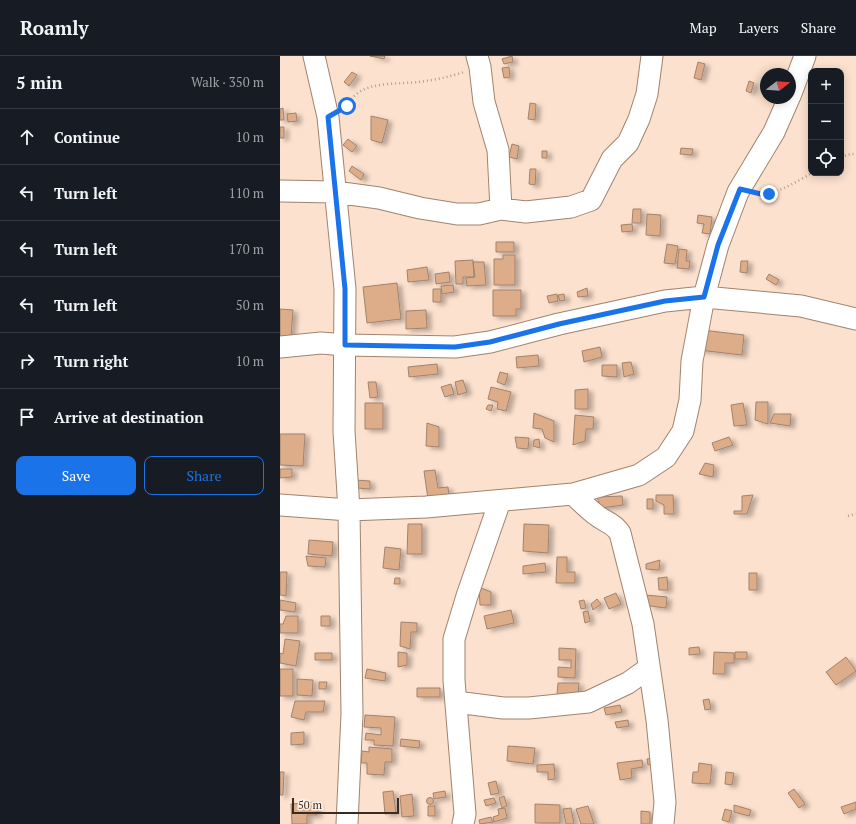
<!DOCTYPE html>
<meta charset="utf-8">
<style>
:root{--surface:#171b24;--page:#242831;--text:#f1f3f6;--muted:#9ea1a6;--line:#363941;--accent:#1a73e8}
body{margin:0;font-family:"PT Serif",serif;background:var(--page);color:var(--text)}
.controls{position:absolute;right:12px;top:12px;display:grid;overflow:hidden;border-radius:8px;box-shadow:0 2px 10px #0003}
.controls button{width:36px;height:36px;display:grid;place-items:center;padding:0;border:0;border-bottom:1px solid var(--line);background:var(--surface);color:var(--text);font:20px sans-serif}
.compass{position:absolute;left:480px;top:12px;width:36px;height:36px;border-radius:50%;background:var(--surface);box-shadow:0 2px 10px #0003;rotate:73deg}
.scale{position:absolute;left:12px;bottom:10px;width:107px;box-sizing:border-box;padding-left:4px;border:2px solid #382b23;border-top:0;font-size:11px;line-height:14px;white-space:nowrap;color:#382b23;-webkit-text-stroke:3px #fff1e8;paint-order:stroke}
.stop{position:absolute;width:12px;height:12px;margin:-9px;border:3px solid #1a73e8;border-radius:50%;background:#fff}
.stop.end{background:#1a73e8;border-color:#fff;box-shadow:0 1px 4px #0008}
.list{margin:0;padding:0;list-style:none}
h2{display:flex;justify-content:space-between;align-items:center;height:52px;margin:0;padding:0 16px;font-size:17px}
h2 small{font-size:13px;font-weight:400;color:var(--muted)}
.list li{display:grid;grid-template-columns:26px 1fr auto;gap:12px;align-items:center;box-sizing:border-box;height:56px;padding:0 16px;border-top:1px solid var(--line)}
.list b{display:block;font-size:15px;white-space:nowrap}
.list em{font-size:13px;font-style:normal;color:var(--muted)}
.actions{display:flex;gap:8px;padding:12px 16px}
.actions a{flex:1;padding:9px 0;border:1px solid var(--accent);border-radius:8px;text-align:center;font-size:14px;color:var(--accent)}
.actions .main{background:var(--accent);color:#fff}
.icon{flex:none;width:22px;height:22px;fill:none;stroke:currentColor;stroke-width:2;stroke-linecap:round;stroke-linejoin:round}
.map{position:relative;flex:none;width:576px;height:768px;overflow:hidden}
header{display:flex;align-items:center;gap:24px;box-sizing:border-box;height:56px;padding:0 20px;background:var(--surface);border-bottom:1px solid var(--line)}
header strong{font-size:19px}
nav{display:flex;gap:22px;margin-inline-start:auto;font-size:14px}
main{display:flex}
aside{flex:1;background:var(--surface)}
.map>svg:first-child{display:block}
.building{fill:#ddac89;stroke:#a1836e;filter:url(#shadow)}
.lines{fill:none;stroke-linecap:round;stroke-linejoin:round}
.minor-casing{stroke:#a1836e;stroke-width:23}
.path{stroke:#b49e8f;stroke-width:2.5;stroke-dasharray:1 3;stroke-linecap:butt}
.minor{stroke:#fff;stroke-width:21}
.route{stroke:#1a73e8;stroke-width:5}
</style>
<header>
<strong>Roamly</strong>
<nav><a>Map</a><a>Layers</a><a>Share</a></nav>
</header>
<main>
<aside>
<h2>5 min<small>Walk · 350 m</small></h2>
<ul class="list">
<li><svg class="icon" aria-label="ahead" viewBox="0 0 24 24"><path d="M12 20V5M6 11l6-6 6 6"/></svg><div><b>Continue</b></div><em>10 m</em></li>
<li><svg class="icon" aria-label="left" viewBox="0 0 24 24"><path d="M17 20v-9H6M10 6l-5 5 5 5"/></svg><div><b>Turn left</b></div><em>110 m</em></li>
<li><svg class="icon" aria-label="left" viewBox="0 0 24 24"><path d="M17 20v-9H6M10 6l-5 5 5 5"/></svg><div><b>Turn left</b></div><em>170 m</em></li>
<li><svg class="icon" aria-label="left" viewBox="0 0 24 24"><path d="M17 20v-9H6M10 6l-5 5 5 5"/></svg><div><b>Turn left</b></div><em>50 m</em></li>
<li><svg class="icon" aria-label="right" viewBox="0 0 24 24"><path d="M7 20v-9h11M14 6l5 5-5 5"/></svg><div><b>Turn right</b></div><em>10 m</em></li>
<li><svg class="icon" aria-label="arrive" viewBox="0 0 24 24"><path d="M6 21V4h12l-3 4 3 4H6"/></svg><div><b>Arrive at destination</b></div></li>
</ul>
<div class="actions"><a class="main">Save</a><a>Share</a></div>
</aside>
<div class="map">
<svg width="576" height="768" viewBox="0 0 576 768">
<defs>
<filter id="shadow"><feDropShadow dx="4.5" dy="2.5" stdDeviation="2" flood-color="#0004"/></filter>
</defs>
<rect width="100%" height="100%" fill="#fce1ce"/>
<path class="building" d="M90 0H105L104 3Z
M232 0 233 6 224 8 222 3Z
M418 6 425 8 421 24 414 22Z
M229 11 230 21 224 22 222 12Z
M72 16 77 19 69 30 64 26Z
M469 25 474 27 471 37 466 35Z
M250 47 256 48 255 64 248 63Z
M3 52 4 64H0V53Z
M16 57 17 65 8 66 7 58Z
M91 60 108 64 102 87 91 84Z
M0 71H4V82H0Z
M68 83 77 90 72 96 63 89Z
M232 88 239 90 237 103 229 101Z
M401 92 413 93 412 99 400 98Z
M262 95H267V102H262Z
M72 110 84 118 81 124 69 115Z
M250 113H256L255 129 249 128Z
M353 153H361V167H352Z
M367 158 381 159 380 180 366 179Z
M418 159 432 161 430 178 422 177 424 168 417 167Z
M352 168 353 175 342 176 341 169Z
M216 186H234V196H216Z
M387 188 398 190 395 208 384 207Z
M399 193 407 194 406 205H410L409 213 397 212Z
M223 199H235V229H214V203H223Z
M193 204 194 221H183V228H176L175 205Z
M461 205H468L467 217 460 216Z
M193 206H204L206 229 187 230 186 222 195 221Z
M147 211 149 224 128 226 127 214Z
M169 216 170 226 156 228 155 218Z
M489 218 499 224 496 229 486 223Z
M117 227 121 263 87 267 83 231Z
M173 229 174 236 162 238 161 230Z
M307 232 308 240 298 241 297 236Z
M153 233H161V246H153Z
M213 234H241V253H236V260H213Z
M277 238 278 245 269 247 267 240Z
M284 238 285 244 280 245 278 239Z
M0 253 13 254 11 281 0 280Z
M146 254 147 272 126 273V255Z
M422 274 464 279 462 299 419 294Z
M320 291 322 301 304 306 302 295Z
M258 299 259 310 237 312 236 301Z
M351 306 354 318 344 321 342 307Z
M157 308 158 318 129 321 128 311Z
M322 309H337V321L322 320Z
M220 316 228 318 225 329 217 326Z
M183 324 187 336 178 339 175 326Z
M88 326H96L98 341 90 342Z
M171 328 174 338 165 341 161 331Z
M211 331 231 336 226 355 217 353 218 346 208 343Z
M308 333V353H295V334Z
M476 346H488V368L475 364Z
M85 347H103V373H85Z
M463 347 467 369 454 370 451 349Z
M208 349H213L211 355 206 353Z
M254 357 274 365V386L265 382 262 373 253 372Z
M494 358H511L510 370 490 367Z
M295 359 314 361 313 373H306L305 385 293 389Z
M147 367 159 371V391L146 390Z
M0 378H25L23 410 0 409Z
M235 381 249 382 248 393 237 392Z
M449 381 453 389 435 395 432 387Z
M259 383 260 392 253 390 254 384Z
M425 407 434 409 433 421 419 418Z
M0 413H12V421L0 422Z
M155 414 158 432 168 431 169 440 148 443 144 415Z
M75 424 90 425V433L77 432Z
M376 439H393L394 458H384V449L376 445Z
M473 439 467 458H454V455H462V440Z
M342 440 343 449 321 452 317 441Z
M367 443H373V453H367Z
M128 468H142V498H127Z
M244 468 269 469 268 497 243 495Z
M29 484 53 486 52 500 28 498Z
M105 491 121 493 119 514 103 512Z
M26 500 46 502 45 511 28 510Z
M277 501H287V516H295V527H276Z
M380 504 379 514 366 513V508Z
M265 507 266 516 243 518V510Z
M0 516H7L6 540 0 539Z
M469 517H477V534H469Z
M387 521 388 534H379L378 522Z
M115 522H120V528H114Z
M199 531 211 536V549H200Z
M336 537 341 548 329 553 324 542Z
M366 539 387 541 386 552 370 550Z
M317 543 321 548 313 554 311 548Z
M0 544 16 547 15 556 0 554Z
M304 544 306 552 301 553 299 545Z
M231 554 234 567 207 573 204 560Z
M308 555 310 565 305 567 303 556Z
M6 560H18V577H0V568H3Z
M41 560H50V570H41Z
M121 566 137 567V576H131L130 593 120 590Z
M5 583 20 585 16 610 0 607V597L3 598Z
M419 591 420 598 409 599V592Z
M279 592 296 593 295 622 278 621V611L291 612V604H279Z
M118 596 127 597V609L118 611Z
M434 596 454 597V607H445V618H433Z
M455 596H467V603H455Z
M35 597H52V604H35Z
M566 601 576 615 556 629 546 616Z
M0 613H13V640H0Z
M87 613 106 617 105 625 85 622Z
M17 623 33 624 32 640 17 639Z
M39 626H47L46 633H39Z
M278 627H299L298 640 277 639Z
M137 632H160V641H137Z
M429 643 431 653 425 654 423 644Z
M15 645H45L43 656H26L24 664 11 661Z
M340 649 342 656 326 659 324 652Z
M85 659 115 661 113 690 94 689V684H85L86 677 101 679V672L84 671Z
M348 664 349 670 337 672 335 666Z
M24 676V688L11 689V677Z
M121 683 140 685 139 692 120 690Z
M228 690 255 692 253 708 227 705Z
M89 691 112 693V706H105L104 719 87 718V707H81L82 695 89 696Z
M377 701 378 707 368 709 367 703Z
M362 704 363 711 351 713 352 722 340 724 337 707Z
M419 707 432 709 430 728 412 727 413 716H418Z
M274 708 275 723 268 724V716H257V709Z
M0 716H4L3 739H0Z
M446 716 454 717 452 729 445 728Z
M216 725 219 737 211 739 208 727Z
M514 733 525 748 519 752 508 737Z
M113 735 116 757 105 758 103 736Z
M165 735 166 741 154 743 153 737Z
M132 738 134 760 122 761 120 740Z
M224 740 227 750 222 752 219 742Z
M146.5 745a3.5 3.5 0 1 1 7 0a3.5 3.5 0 1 1-7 0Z
M214 742 216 747 206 750 204 744Z
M37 746V759H27V768H12L11 748Z
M576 746V753L564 758 561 751Z
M255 748 280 749V767H255Z
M454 749 471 754 469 760 454 756Z
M148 750H155V760H148Z
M308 750 314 768H301L296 753Z
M225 752 227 762 214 766 213 761 219 759 218 753Z
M291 752 294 768H286L283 753Z
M445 753 452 755 449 766 442 764Z
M361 755 370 756V768H361Z
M211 761 213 766 200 768 199 764Z"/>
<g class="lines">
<defs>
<path id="minor" d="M34 0 48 61 65 233 64 375 69 454 72 658 67 768
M197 0 200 11 204 46 218 94 221 153
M510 40 525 0
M0 135 55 136 99 142 140 152 177 158H199L221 153 246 156 291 151 311 144 332 103 348 87 359 63 367 38 372 0
M0 291 41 287 65 289 175 291 210 286 279 268 385 245 424 241 521 250 576 263
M293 438C300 445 307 452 315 458 325 467 332 465 340 477L363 568 377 664 385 746 383 768
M0 449 69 454 146 451 293 438 359 419 386 401 403 375 410 344 412 305 424 241 438 189 458 136 494 76 509 42
M176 646 223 652H249L308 646 348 627 369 612
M183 768 185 758 174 624V583L187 540 220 445"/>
</defs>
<use href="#minor" class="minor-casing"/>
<path class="path" d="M63 52C69 48 72 41 78 37 92 26 121 28 139 26 154 24 169 21 184 16
M561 101 571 98H576
M477 137C494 141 517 125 532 117
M568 460 576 458"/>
<use href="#minor" class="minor"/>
</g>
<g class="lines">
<path class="route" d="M67 50 48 61 65 233V289L175 291 210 286 279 268 385 245 424 241 438 189 460 133 481 138H489"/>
</g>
</svg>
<div class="controls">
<button>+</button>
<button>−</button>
<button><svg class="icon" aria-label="locate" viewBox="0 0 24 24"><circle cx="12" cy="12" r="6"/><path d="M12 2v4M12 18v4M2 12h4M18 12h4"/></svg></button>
</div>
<svg class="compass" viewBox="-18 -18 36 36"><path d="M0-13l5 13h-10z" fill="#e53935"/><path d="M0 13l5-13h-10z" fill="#9ea1a6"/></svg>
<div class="scale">50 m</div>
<div class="stop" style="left:67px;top:50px"></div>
<div class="stop end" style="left:489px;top:138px"></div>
</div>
</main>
